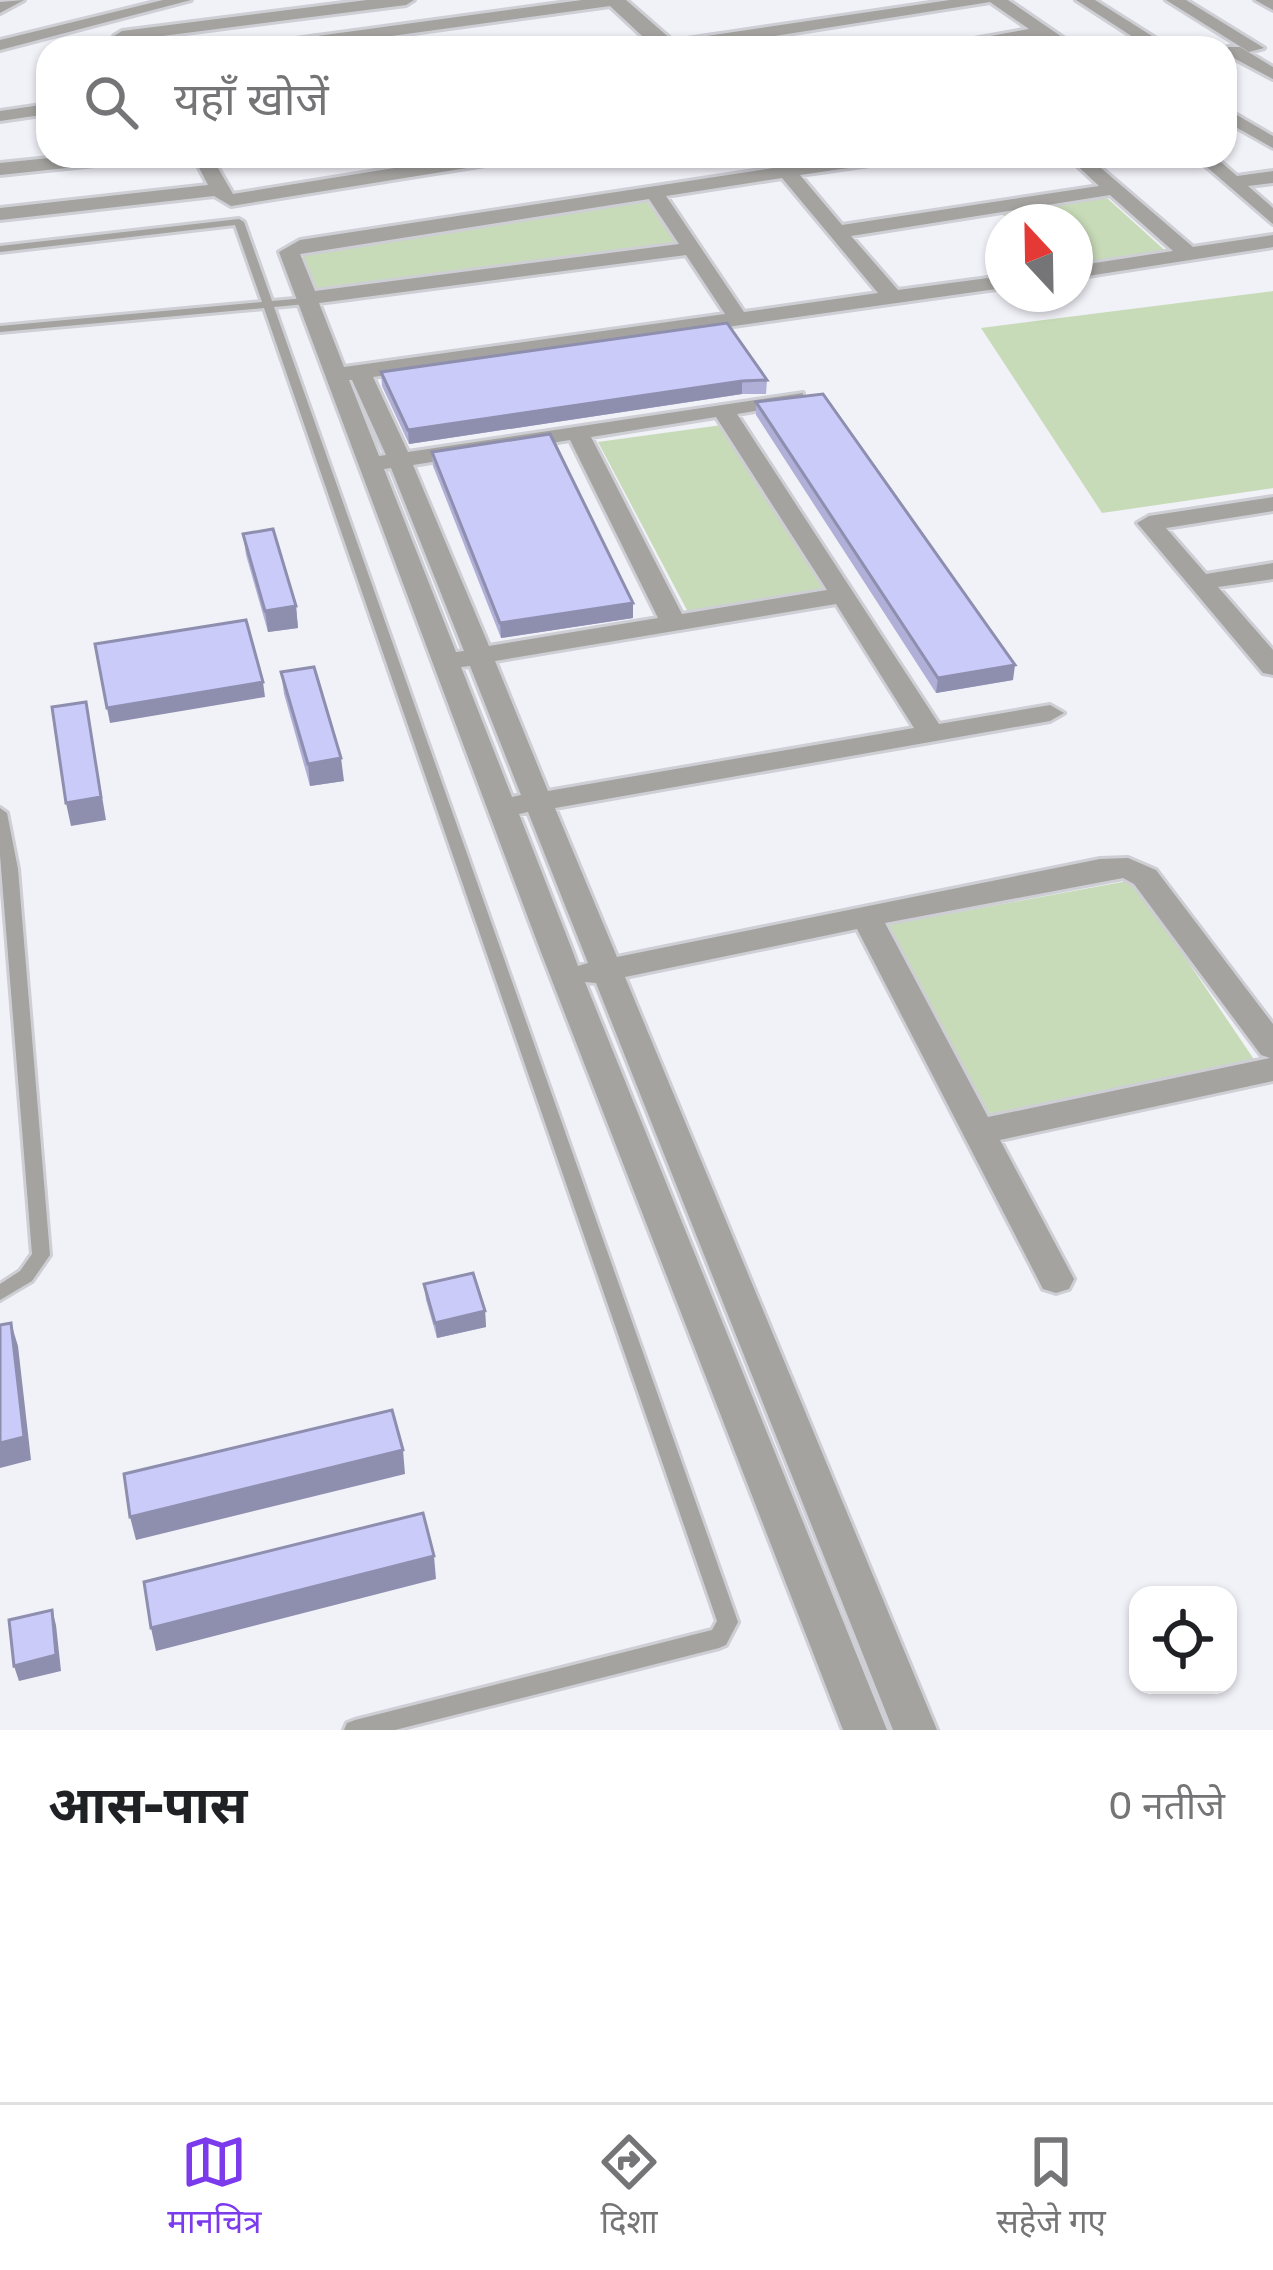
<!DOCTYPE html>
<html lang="hi">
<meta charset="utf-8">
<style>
:root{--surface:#fff;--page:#f6f6f6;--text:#202124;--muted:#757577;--line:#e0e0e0;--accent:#7c3aed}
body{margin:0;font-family:"Golos Text","Noto Sans Devanagari",sans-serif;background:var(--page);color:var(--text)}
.controls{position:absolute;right:36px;bottom:36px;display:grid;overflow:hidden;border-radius:24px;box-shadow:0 3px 9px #0004}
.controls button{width:108px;height:108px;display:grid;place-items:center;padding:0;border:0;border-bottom:3px solid var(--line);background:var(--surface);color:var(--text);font:60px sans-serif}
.compass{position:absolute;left:985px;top:204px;width:108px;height:108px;border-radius:50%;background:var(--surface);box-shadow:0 3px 9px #0004;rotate:338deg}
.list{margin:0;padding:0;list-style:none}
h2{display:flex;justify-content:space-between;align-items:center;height:156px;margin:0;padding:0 48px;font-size:51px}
h2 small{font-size:39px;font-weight:400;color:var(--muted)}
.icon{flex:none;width:66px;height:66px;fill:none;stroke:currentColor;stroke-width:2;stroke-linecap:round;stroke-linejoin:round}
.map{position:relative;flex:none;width:1273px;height:1730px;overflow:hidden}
.search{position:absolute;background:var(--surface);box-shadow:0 3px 9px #0004;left:36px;right:36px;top:36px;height:132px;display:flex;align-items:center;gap:30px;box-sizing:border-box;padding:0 42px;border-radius:36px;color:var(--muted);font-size:45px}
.sheet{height:372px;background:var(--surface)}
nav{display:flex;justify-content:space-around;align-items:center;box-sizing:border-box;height:168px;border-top:3px solid var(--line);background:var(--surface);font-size:33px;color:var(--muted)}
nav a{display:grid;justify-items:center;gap:6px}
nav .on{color:var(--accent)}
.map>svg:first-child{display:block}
.green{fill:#c8dbb8}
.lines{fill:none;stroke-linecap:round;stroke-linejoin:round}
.service-casing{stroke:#ceced5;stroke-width:6}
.minor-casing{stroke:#ceced5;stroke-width:6}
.service{fill:#a4a3a0;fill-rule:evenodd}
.minor{fill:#a4a3a0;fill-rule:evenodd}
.wall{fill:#afafd7}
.shaded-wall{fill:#8e8eaf}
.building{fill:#cbcbfa;stroke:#8e8eaf;stroke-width:3}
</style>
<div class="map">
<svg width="1273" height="1730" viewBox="0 0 1273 1730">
<rect width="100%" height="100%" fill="#f1f1f8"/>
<path class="green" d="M644 197 678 246 316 292 302 253Z
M1107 198 1169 254 1075 267V222H1010L1000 212Z
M1273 291V488L1102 513 981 328Z
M722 425 825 591 688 612 598 442Z
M1133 880 1255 1061 989 1115 887 925Z"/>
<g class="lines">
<defs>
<path id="service" d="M239 219 244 222 272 301 306 298 311 301 306 304 274 307 738 1622 726 1645 719 1648 395 1730H344L347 1723 355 1720 712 1630 717 1621 264 308 0 332V326L262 302 235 225 0 252V246Z
M0 808 7 813 18 869 50 1255 32 1281 0 1300V1284L20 1271 32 1254 0 855Z"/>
<path id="minor" d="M24 0 0 13V2Z
M163 0H191L0 50V40Z
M367 0H414L406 5 131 40 136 44 132 48H87L118 40 114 36 122 31Z
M582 0H626L673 41 950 0H1008L1078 48H1058L1042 37 968 48H924L1029 29 990 2 698 48H655L610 6 304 48H257L266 43Z
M1076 0H1095L1171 48H1150Z
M1166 0H1186L1264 48 1249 52Z
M1255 0H1273V10Z
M1228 47H1240L1273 67V79L1228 55Z
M48 104V114L0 121V111Z
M1225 108 1273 136V148L1225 121Z
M69 156H132L123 162 0 175V163Z
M193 156H211L233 194 469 156H513L504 162 231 206 214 196 0 220V208L208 185Z
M853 156H899L890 162 800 175 842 225 1099 186 1067 156H1087L1193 247 1273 235V247L1075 278V266L1173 251 1110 195 851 236 898 290 1003 276V288L373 377 408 452 803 393V403L737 414 939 724 1050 705 1064 713 1050 721 555 808 617 957 1100 859 1128 858 1156 870 1273 1024V1081L1000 1140 1074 1279 1069 1289 1056 1293 1043 1289 857 929 625 977 937 1730H893L596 983 585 982 887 1730H843L539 947 279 252 300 240ZM782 178 878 293 744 312 666 196ZM649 199 679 244 315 291 300 254ZM686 255 725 314 344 367 319 303ZM349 380H352L386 455 379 456ZM716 417 827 590 682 614 591 437ZM570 440 658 618 489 646 413 465ZM391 468 464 651 456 652 384 469ZM836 604 914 728 548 791 495 661ZM470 666 521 795 512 797 461 667ZM528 812 588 963 578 966 571 947 519 814ZM1123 878 1134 884 1261 1055 1270 1058 988 1117 885 923Z
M1194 156H1214L1237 176 1273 171V183L1248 186 1273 208V224Z
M1273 497V511L1166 528 1206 574 1273 563V579L1218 587 1273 650V675L1263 673 1137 523 1149 516Z"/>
</defs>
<use href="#service" class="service-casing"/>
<use href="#minor" class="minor-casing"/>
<use href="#service" class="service"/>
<use href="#minor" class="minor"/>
</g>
<path class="wall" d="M381 372 767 380 766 394H742L409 444 382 386Z
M756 402 1013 680 936 693 756 415Z
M432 452 633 603V618L501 638 433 466Z
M243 534 296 606 298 628 268 632 246 555Z
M281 672 344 781 310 786 284 694Z
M424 1284 485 1311 486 1327 437 1338 426 1300Z"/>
<path class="shaded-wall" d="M742 381V394L409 444 408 430Z
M633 603V618L501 638 500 623Z
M296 606 298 628 268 632 265 611Z
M1015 665 1013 680 936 693 938 678Z
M263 682 265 697 110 723 107 708Z
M86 702 106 820 71 826 66 803Z
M341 758 344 781 310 786 308 764Z
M485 1311 486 1327 437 1338 435 1323Z
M11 1323 18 1346 31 1460 0 1468V1443Z
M403 1450 405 1474 136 1540 130 1517Z
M434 1556 436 1579 156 1651 151 1628Z
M52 1610 56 1625 61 1671 19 1681 14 1666Z"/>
<path class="building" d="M727 323 767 380 742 381 408 430 381 372Z
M823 394 1015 665 938 678 756 402Z
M550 434 633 603 500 623 432 452Z
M273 529 296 606 265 611 243 534Z
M246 620 263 682 107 708 95 644Z
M314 667 341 758 308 764 281 672Z
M86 702 101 797 66 803 52 707Z
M473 1273 485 1311 435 1323 424 1284Z
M11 1323 24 1437 0 1443V1325Z
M392 1410 403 1450 130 1517 124 1474Z
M423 1513 434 1556 151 1628 144 1582Z
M52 1610 56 1655 14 1666 9 1620Z"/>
</svg>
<div class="controls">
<button><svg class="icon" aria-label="locate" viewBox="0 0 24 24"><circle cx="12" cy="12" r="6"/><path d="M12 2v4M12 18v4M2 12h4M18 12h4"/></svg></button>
</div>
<svg class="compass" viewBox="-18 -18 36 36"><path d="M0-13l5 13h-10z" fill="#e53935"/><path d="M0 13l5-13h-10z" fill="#757577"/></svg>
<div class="search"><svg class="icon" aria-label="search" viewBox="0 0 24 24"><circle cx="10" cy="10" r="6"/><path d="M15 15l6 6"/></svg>यहाँ खोजें</div>
</div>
<section class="sheet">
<h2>आस-पास<small>0 नतीजे</small></h2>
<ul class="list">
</ul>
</section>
<nav>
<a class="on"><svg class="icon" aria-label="map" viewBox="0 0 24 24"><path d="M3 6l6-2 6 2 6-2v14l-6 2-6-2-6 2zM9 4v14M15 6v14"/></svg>मानचित्र</a>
<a><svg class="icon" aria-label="directions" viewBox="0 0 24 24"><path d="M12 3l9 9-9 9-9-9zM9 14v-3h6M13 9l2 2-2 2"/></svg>दिशा</a>
<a><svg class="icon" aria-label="saved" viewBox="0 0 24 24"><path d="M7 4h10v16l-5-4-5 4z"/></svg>सहेजे गए</a>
</nav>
